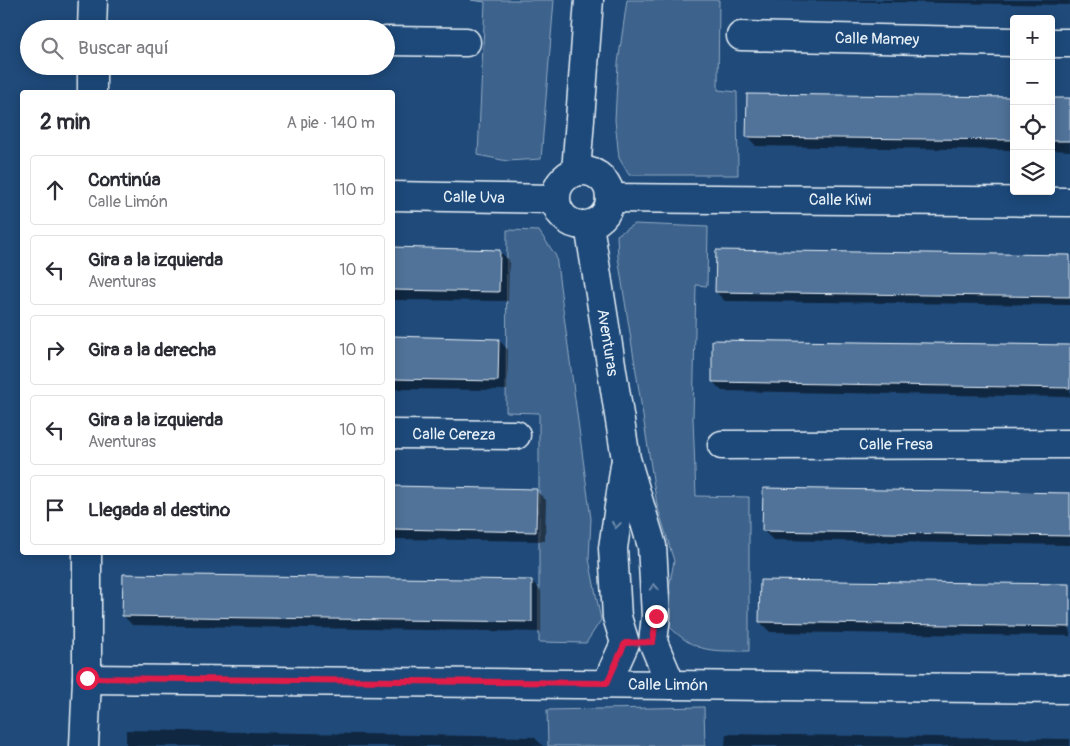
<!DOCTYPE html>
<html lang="es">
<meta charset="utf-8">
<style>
:root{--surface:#fff;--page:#f7f7f7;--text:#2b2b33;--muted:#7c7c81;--line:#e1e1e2}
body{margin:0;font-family:Pangolin,sans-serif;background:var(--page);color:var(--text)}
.controls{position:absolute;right:15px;top:15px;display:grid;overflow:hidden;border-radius:5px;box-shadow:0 2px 12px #0003}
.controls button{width:45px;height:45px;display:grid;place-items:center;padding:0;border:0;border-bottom:1px solid var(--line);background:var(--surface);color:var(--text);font:25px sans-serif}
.stop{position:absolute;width:15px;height:15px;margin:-11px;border:4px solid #e11d48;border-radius:50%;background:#fff}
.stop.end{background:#e11d48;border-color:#fff;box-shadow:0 1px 5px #0008}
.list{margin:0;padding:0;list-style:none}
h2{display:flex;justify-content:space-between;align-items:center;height:65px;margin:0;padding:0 20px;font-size:21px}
h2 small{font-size:16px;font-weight:400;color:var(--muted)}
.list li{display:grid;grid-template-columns:32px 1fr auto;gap:15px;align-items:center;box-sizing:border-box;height:70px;margin:0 10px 10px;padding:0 10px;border:1px solid var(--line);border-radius:5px}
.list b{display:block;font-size:19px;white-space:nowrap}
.list p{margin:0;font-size:16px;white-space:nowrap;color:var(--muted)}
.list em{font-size:16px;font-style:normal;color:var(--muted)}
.icon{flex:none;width:28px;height:28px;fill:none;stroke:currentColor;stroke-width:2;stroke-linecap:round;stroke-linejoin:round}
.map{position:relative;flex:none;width:1070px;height:746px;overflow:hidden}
.search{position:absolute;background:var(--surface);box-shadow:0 2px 12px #0003;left:20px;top:20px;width:375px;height:55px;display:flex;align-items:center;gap:12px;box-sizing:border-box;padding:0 18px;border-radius:28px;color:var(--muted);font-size:19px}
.panel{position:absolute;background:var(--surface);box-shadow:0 2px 12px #0003;left:20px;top:90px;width:375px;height:465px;border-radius:5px}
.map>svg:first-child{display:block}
.green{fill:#3c628c;stroke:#92aac2}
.shadow{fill:#0007}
.building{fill:#517399;stroke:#e8f1f8}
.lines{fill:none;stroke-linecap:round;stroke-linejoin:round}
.minor-casing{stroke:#e8f1f8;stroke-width:31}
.minor{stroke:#1f4a7a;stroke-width:28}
.oneway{stroke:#6f8dac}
.route{stroke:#e11d48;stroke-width:6}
.labels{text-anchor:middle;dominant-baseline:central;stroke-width:5;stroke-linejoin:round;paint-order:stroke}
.street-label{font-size:16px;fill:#e8f1f8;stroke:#1f4a7a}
</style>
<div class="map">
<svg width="1070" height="746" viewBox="0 0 1070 746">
<rect width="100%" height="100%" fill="#1f4a7a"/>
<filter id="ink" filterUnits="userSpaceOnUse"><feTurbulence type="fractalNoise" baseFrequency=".02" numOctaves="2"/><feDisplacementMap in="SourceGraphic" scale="10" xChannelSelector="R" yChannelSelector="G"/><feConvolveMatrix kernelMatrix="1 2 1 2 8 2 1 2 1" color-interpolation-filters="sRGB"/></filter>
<g filter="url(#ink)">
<path class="green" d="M471 0H554L541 159 507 161 478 155 485 2Z
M627 0H719L718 90 737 92 738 175H629L619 158 615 120 618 63Z
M634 224 708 227 707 286 696 285 693 418 696 496 749 497V651C706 651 694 653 663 620L674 561 657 505 618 257 617 235Z
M507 230 539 231 556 256 591 519 589 559 601 620 586 643 539 642V413L506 412Z
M704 707 705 746H548L547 710Z"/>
<path class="shadow" d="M767 0H1070V5Z
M1014 99V150L756 146 747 136Z
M1051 100H1070V151L1051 150Z
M392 249 499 251 509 260 508 301 392 300Z
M1070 257V305L725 301 716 292Z
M392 338 499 340 508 350 507 390 392 389Z
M1070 347V397L722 391 713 382Z
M392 488 536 491 546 500 545 541 392 539Z
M1070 494V545L773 540 764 531Z
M532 581 541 591V632L132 625 123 615Z
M761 581 1070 585V636L770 632 760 622Z
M126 730 534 737 543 746H126Z
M726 734 1070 739V746H725Z"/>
<path class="building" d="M747 94 1014 97V140L746 137Z
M1051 98H1070V141H1051Z
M392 247 500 250 499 292 392 290Z
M716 250 1070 255V297L715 292Z
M392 336 499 339 498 381 392 379Z
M712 340 1070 345V388L712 382Z
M392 486 537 489 536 532 392 529Z
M763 488 1070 493V536L762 531Z
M123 574 532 580V622L122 616Z
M760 580 1070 584V627L759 622Z"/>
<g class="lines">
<defs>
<g id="minor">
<path d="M92 29 93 0"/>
<path id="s1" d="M741 36 1014 42"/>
<path d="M386 41 466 42"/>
<path d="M1051 43H1070"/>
<path d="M92 92V66"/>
<circle cx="583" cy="198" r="27"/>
<path d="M576 172 589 0"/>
<path id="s2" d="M392 196 555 199"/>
<path id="s3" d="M610 198 1070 202"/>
<path id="s4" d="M589 225 626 459 652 546 656 616 653 642 671 685"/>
<path id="s5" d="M392 434 516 435"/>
<path id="s6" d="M722 445 1070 444"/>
<path id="s7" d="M87 679 1070 689"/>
<path d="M607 683 625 643 617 617 613 548 625 465"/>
<path d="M84 746 87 679V552"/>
</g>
</defs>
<use href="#minor" class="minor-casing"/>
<use href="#minor" class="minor"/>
</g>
<defs><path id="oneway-chevron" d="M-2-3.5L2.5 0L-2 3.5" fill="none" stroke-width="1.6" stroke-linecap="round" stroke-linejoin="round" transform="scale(1.25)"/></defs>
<g class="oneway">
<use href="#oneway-chevron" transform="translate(616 525) rotate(98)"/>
<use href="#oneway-chevron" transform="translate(654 587) rotate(-93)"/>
</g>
</g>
<g class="lines" filter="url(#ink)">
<path class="route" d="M87 678 607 683 625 643 653 642 656 616"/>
</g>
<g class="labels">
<g class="street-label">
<text stroke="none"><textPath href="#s1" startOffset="136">Calle Mamey</textPath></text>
<text stroke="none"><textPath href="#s2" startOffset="82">Calle Uva</textPath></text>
<text stroke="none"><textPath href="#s3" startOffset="230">Calle Kiwi</textPath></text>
<text stroke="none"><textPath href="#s4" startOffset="119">Aventuras</textPath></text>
<text stroke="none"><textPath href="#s5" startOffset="62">Calle Cereza</textPath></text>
<text stroke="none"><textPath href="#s6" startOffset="174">Calle Fresa</textPath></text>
<text stroke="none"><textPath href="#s7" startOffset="581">Calle Limón</textPath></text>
</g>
</g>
</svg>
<div class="controls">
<button>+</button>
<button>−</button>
<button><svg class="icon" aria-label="locate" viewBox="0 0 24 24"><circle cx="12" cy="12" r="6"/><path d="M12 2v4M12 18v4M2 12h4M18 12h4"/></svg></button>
<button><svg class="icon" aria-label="layers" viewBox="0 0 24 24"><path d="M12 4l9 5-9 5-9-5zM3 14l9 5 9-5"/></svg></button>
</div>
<div class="stop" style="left:87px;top:678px"></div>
<div class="stop end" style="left:656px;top:616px"></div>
<div class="search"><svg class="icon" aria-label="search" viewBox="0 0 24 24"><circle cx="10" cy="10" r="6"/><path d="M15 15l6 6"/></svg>Buscar aquí</div>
<section class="panel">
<h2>2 min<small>A pie · 140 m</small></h2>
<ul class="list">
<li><svg class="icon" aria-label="ahead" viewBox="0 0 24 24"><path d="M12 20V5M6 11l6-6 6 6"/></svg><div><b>Continúa</b><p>Calle Limón</p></div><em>110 m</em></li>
<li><svg class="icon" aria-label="left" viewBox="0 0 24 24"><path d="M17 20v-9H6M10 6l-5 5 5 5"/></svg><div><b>Gira a la izquierda</b><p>Aventuras</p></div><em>10 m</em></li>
<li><svg class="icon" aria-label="right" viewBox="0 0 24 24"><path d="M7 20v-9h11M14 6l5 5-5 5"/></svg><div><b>Gira a la derecha</b></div><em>10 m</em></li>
<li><svg class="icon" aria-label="left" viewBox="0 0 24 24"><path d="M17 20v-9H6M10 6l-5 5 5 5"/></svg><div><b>Gira a la izquierda</b><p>Aventuras</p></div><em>10 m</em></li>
<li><svg class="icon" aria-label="arrive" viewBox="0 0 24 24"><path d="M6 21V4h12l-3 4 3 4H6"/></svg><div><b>Llegada al destino</b></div></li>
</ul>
</section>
</div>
